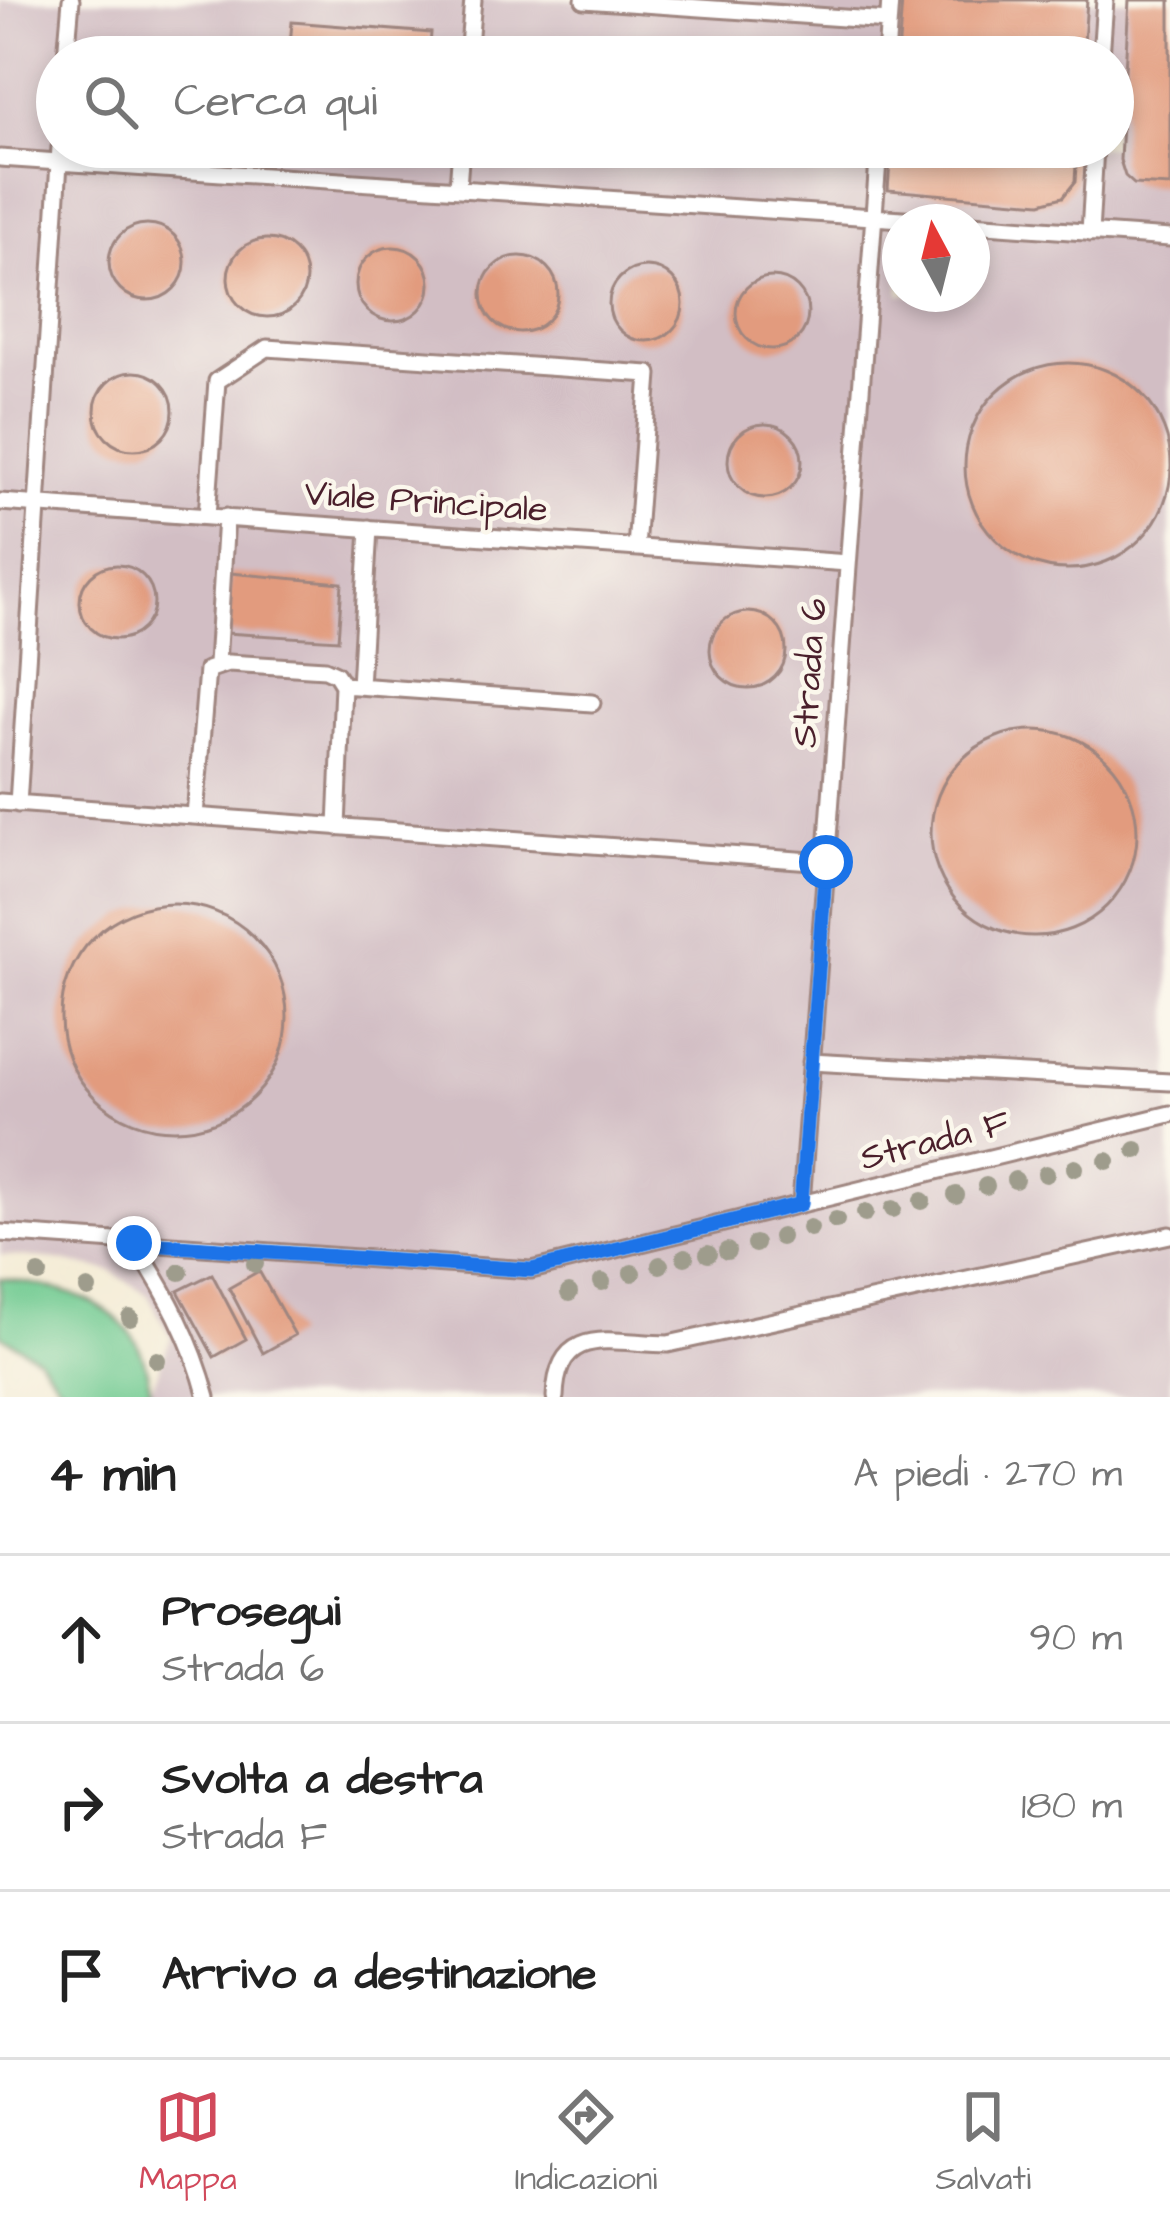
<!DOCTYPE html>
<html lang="it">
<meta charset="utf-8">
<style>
:root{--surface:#fff;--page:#f2f2f2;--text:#222;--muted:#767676;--line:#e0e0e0;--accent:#d1495b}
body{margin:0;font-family:"Architects Daughter",sans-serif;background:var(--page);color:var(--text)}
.compass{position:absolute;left:882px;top:204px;width:108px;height:108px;border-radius:50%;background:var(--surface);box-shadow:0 6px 18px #0003;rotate:353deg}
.stop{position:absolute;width:36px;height:36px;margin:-27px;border:9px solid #1a73e8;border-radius:50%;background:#fff}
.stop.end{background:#1a73e8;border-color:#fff;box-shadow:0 3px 12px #0008}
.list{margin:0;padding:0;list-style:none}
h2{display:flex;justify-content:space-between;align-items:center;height:156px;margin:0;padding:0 48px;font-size:51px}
h2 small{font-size:39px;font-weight:400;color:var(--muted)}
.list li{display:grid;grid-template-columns:78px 1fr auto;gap:36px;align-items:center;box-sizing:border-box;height:168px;padding:0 48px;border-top:3px solid var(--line)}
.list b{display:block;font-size:45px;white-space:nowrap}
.list p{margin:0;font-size:39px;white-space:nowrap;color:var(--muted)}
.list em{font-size:39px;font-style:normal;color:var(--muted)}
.icon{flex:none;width:66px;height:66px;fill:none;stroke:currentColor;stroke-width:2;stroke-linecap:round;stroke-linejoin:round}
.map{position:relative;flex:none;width:1170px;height:1397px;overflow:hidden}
.search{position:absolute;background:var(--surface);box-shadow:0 6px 18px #0003;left:36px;right:36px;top:36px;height:132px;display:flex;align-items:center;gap:30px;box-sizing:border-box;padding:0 42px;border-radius:66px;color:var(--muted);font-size:45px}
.sheet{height:660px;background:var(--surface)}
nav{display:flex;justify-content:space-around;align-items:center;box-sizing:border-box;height:168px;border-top:3px solid var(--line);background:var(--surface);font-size:33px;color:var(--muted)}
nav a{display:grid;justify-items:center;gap:6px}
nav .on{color:var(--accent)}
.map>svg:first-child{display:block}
.industrial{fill:#d2bec4;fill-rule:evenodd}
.green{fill:#70ca91;stroke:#5d745e;stroke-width:3}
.building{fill:#e29b7e}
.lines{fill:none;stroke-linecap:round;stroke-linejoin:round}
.service-casing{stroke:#9f8680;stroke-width:21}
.service{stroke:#fff;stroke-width:15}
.tree{fill:#9e9c8c}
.route{stroke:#1a73e8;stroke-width:15}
.labels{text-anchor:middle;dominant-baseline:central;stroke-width:9;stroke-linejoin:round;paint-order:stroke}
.street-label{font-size:36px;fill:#4a1f2b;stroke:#fbf7ec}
</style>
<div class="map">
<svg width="1170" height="1397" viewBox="0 0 1170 1397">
<rect width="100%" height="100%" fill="#fbf7ec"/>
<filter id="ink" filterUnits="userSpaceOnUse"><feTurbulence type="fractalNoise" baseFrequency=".00833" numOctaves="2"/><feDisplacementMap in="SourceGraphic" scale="24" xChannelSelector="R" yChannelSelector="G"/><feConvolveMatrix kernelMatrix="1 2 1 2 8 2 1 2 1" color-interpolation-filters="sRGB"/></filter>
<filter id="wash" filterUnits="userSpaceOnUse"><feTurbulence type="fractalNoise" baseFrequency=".004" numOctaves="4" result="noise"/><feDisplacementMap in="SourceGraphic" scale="48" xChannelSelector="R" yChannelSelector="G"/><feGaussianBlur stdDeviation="2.7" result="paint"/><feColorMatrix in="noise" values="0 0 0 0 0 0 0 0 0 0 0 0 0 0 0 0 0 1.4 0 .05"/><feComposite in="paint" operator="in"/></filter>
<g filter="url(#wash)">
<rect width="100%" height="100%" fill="#f4ecd6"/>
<path class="industrial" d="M0 0H1170V1397H153L151 1389 171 1338 147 1294 110 1271 57 1260 0 1255ZM57 57H1113V147H57ZM900 222H972V294H900Z"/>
<path class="green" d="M0 1278C50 1286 119 1298 141 1352 146 1364 148 1378 151 1390L122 1397H68L39 1358 0 1335Z"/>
<g id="blocks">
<path class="building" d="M902 0H1087L1083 57H898Z
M1129 0H1170V186L1134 184 1125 176 1120 160Z
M292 22 431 33 429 57H289Z
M346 147H444L443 159 346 150Z
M891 147H1077L1075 182 1063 197 1041 203 888 190Z
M109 262a38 38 0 1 1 76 0a38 38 0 1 1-76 0Z
M228 278a39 39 0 1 1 78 0a39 39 0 1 1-78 0Z
M356 284a37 37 0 1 1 74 0a37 37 0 1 1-74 0Z
M482 294a38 38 0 1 1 76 0a38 38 0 1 1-76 0Z
M609 304a37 37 0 1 1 74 0a37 37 0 1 1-74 0Z
M736 313a36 36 0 1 1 72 0a36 36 0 1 1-72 0Z
M965 466a103 103 0 1 1 206 0a103 103 0 1 1-206 0Z
M95 411a39 39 0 1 1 78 0a39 39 0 1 1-78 0Z
M728 461a37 37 0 1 1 74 0a37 37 0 1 1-74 0Z
M80 602a37 37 0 1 1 74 0a37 37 0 1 1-74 0Z
M230 573 342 583 338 640 226 633Z
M710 650a38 38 0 1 1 76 0a38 38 0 1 1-76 0Z
M931 833a103 103 0 1 1 206 0a103 103 0 1 1-206 0Z
M61 1017a113 113 0 1 1 226 0a113 113 0 1 1-226 0Z
M259 1271 295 1335 263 1353 229 1288Z
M212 1274 246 1339 214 1357 178 1291Z"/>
</g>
</g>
<g filter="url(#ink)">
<use href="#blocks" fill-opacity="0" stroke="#9f8680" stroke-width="3"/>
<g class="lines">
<defs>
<path id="service" d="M584 0 888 21
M66 57 71 0
M468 57 473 0
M886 57 890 0
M1101 57 1105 0
M0 158 947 222
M458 187 461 147
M972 224 1170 238
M1090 233 1095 147
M0 502 848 563
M207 516 217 381 267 348 649 374 636 548
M217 664 226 517
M343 685 592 703
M360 686 369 528
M0 802 826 862
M18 804 60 147
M195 816 207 670 228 663 325 669 336 674 343 685 337 827
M811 1062 1170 1082
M801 1204 879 147
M0 1233 531 1270 1170 1114
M134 1243C166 1292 192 1340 207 1397
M555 1397C557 1321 615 1344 668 1344L1170 1235"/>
</defs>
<use href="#service" class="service-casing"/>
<use href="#service" class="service"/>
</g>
<g class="tree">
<circle cx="1136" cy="1150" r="9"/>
<circle cx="1107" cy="1161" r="9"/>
<circle cx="1075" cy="1168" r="9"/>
<circle cx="1046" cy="1174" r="9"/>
<circle cx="1015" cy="1180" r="9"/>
<circle cx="986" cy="1186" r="9"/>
<circle cx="956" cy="1195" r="9"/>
<circle cx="922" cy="1201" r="9"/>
<circle cx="893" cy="1209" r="9"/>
<circle cx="865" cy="1213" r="9"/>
<circle cx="836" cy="1220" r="9"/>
<circle cx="810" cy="1228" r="9"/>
<circle cx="781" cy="1237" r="9"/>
<circle cx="755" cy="1244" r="9"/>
<circle cx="727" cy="1251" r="9"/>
<circle cx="708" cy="1254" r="9"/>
<circle cx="685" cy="1257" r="9"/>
<circle cx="255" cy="1264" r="9"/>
<circle cx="660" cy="1265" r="9"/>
<circle cx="180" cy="1272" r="9"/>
<circle cx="632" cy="1273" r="9"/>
<circle cx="39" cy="1274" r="9"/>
<circle cx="602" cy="1282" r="9"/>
<circle cx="88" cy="1289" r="9"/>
<circle cx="569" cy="1293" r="9"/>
<circle cx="130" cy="1318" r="9"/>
<circle cx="157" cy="1360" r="9"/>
</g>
</g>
<g class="lines" filter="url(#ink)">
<path class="route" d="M134 1243 531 1270 801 1204 826 862"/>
</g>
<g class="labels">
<g class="street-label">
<text transform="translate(426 502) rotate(4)">Viale Principale</text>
<text transform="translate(810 673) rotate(-86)">Strada 6</text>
<text transform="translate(935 1141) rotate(-14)">Strada F</text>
</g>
</g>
</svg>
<svg class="compass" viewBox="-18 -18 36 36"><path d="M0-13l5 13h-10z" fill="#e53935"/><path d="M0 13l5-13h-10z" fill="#767676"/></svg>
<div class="stop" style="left:826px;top:862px"></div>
<div class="stop end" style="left:134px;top:1243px"></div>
<div class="search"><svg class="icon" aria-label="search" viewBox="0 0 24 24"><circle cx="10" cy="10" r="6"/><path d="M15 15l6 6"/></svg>Cerca qui</div>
</div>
<section class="sheet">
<h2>4 min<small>A piedi · 270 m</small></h2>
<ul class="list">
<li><svg class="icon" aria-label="ahead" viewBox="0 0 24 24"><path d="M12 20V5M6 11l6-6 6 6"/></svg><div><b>Prosegui</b><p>Strada 6</p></div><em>90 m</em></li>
<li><svg class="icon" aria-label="right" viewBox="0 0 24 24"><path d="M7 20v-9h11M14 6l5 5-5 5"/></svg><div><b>Svolta a destra</b><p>Strada F</p></div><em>180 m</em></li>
<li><svg class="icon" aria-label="arrive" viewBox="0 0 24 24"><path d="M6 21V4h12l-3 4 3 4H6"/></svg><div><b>Arrivo a destinazione</b></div></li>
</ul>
</section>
<nav>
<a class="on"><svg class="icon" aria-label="map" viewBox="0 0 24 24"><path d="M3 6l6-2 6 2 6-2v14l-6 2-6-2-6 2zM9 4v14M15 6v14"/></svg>Mappa</a>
<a><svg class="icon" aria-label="directions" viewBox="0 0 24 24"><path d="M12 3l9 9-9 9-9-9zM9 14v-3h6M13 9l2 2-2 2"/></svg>Indicazioni</a>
<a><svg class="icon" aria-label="saved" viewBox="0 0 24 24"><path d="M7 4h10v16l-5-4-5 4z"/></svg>Salvati</a>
</nav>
